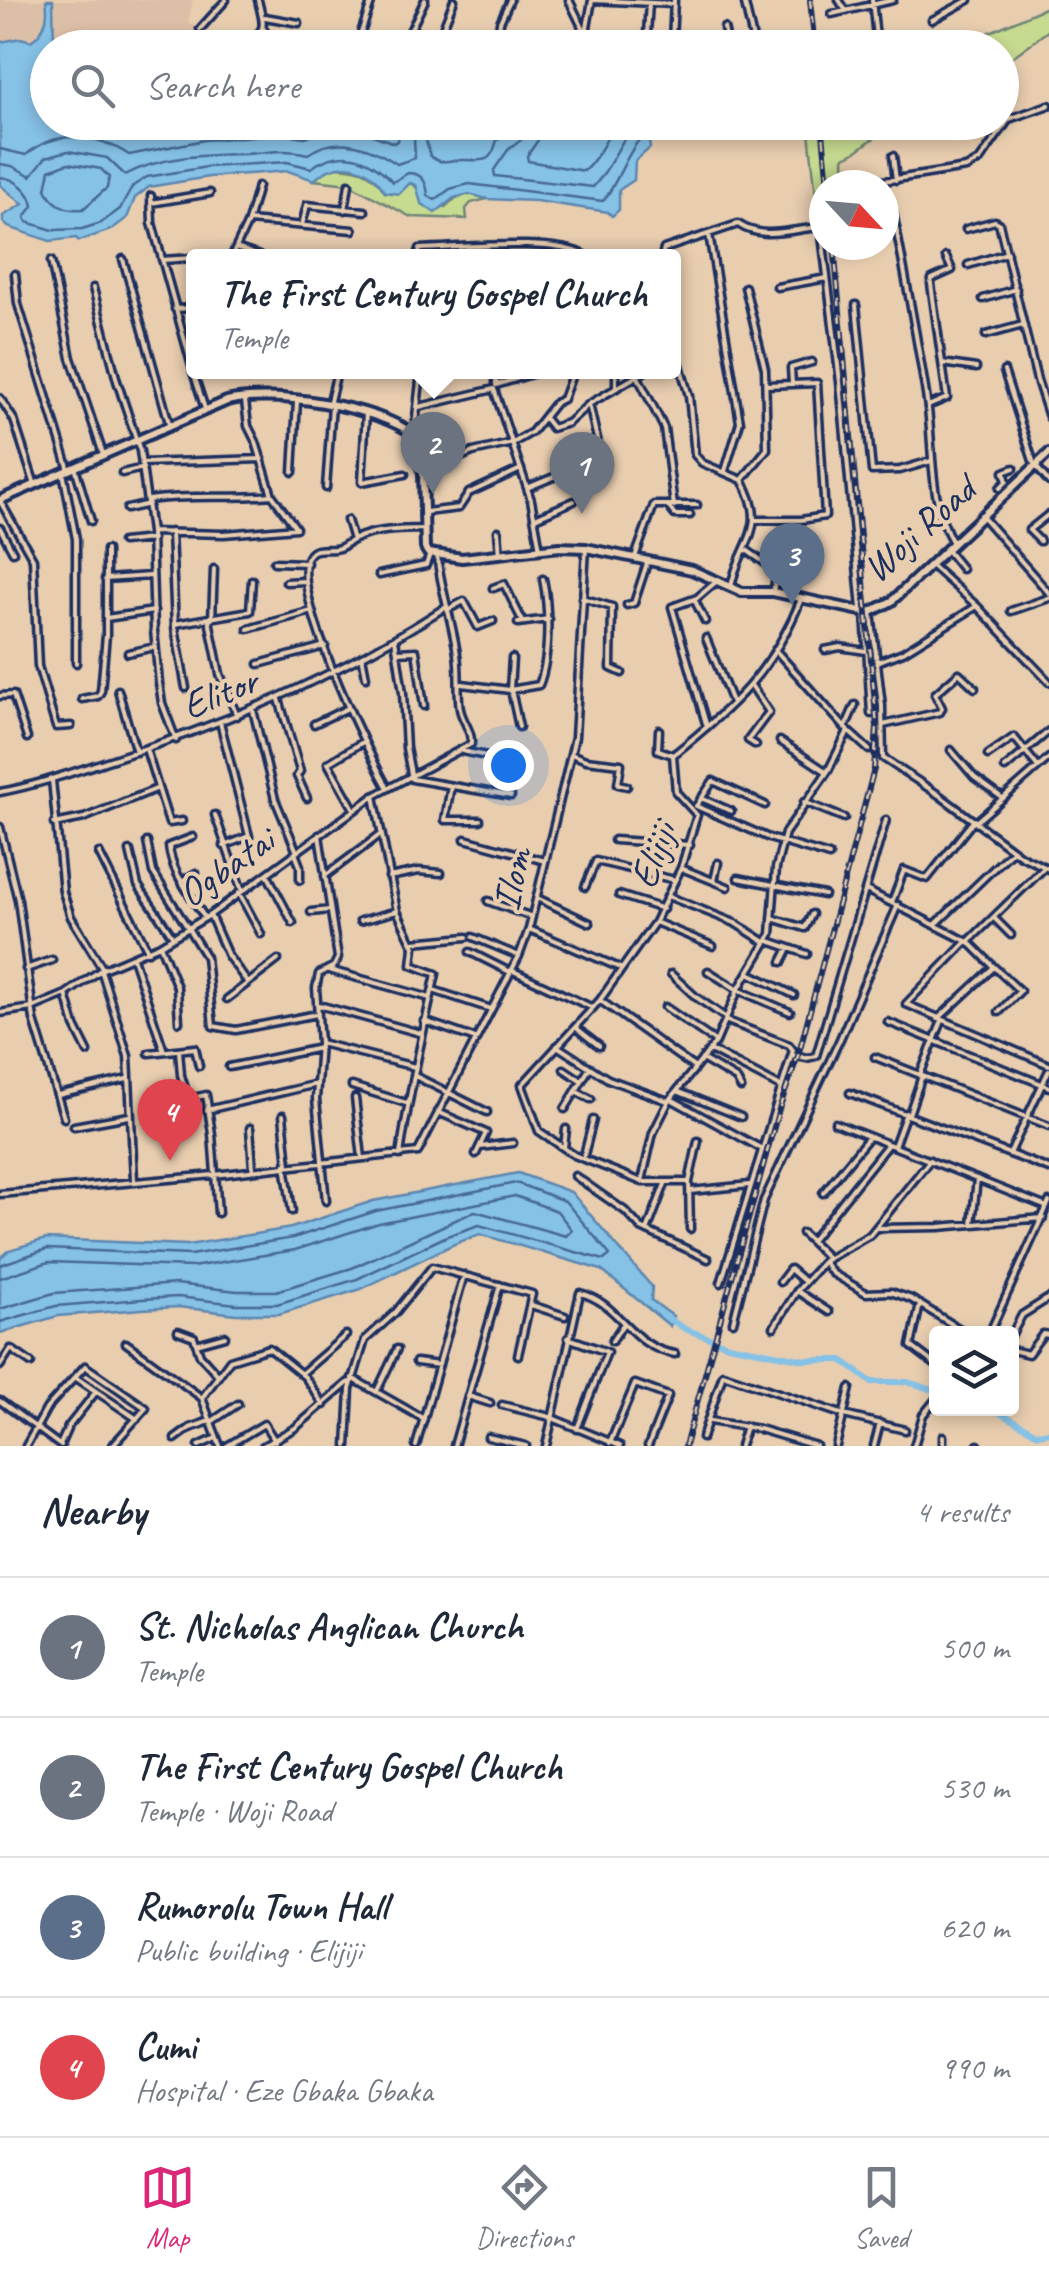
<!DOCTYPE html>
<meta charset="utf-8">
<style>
:root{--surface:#fff;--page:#f6f6f7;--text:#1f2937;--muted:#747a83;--line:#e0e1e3;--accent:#db2777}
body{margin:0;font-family:Caveat,sans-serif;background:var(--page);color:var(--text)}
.controls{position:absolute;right:30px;bottom:30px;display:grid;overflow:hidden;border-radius:10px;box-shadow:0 5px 15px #0003}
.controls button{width:90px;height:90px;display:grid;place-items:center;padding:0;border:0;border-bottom:2px solid var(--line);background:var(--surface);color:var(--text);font:50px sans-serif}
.compass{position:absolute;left:809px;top:170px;width:90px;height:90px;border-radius:50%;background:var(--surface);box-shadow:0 5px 15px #0003;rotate:116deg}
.you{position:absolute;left:508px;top:765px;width:35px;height:35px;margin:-25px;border:8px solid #fff;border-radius:50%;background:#1a73e8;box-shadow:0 0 0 15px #1a73e833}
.badge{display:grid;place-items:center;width:65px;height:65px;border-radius:50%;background:var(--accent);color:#fff;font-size:32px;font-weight:700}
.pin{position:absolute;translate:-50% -82px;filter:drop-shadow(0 2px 5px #0008)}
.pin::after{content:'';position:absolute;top:52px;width:35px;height:30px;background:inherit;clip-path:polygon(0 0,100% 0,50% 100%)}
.popup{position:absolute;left:186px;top:249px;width:495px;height:130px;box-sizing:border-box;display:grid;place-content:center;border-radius:10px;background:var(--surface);filter:drop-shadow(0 2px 8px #0005);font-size:32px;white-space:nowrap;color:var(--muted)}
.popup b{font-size:38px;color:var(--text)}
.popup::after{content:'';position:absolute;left:50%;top:100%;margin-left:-20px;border:20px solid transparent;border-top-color:var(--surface)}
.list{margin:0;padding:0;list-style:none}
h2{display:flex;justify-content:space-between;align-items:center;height:130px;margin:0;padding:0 40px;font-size:42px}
h2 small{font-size:32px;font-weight:400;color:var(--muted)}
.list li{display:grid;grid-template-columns:65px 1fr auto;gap:30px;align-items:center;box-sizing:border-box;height:140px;padding:0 40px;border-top:2px solid var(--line)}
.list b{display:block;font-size:38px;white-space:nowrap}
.list p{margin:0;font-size:32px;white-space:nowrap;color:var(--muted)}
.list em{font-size:32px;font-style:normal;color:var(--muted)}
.icon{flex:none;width:55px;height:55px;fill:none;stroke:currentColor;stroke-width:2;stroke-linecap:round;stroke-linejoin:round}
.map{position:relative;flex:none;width:1049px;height:1446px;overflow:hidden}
.search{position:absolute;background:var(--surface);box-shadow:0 5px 15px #0003;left:30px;right:30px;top:30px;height:110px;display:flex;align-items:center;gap:25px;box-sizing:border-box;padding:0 35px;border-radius:55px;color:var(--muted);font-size:38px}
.sheet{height:690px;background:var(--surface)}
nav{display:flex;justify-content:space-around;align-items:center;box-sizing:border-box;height:140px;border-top:2px solid var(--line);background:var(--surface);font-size:28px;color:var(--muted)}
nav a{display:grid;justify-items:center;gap:5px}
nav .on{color:var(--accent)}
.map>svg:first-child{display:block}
.built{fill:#dcbfa7}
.green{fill:#c6db90;stroke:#708577;stroke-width:2.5}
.water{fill:#86c1e6;stroke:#5b87b0;stroke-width:2.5}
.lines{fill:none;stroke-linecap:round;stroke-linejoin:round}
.shore{stroke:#466994;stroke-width:2.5}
.river{stroke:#86c1e6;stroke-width:6}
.minor-casing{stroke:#1b2f5e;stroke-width:11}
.secondary-casing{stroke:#1b2f5e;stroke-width:14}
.minor{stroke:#e8cdaf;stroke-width:4}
.secondary{stroke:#e8cdaf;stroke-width:6}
.rail-casing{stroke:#1b2f5e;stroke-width:6}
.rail{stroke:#e8cdaf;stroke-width:2.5;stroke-dasharray:8;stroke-linecap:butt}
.labels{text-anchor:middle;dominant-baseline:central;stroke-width:8;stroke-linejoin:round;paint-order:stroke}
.street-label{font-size:40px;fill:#1b2f5e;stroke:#e8cdaf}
</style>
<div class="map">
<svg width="1049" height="1446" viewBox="0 0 1049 1446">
<rect width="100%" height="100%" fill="#e8cdaf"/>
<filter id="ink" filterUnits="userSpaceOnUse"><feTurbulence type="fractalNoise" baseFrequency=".01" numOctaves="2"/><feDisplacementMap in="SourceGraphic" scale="20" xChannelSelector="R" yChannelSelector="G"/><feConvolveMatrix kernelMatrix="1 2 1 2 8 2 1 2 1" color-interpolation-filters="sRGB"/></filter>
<g filter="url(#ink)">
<path class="built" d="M0 0H46V18L37 36 31 41 17 38 0 42Z
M53 0H193L188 22 199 30 189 47H54Z"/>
<path class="green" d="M1049 6V30L1003 64 1002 48H954Z
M808 123H840L863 129 886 123H938C920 133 898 126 880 135 866 141 859 153 844 157L845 185H824V222L819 223Z
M328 167C355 167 371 169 385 192L410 183 445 207C457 195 471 190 487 199L471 203 466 209 467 219 411 217 349 184 314 180Z"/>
<path class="water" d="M46 0H53L54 47 48 48 47 71 40 81 47 90 48 122H471L501 128 505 122 723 123 711 132C690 123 668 128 649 141L650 148 635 161 634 180 619 190V210L612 216 608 212 536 201 487 199 469 194 454 198 435 213 421 203 416 185 410 183 399 194 385 192C368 163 339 158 314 180L288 171 209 177 149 187 135 198 127 218 111 230 79 241 76 238 50 241 8 227 3 222V216L23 204 0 185V42L21 38 31 41C45 31 49 16 46 0Z
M518 1173 571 1192 652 1287 651 1300 673 1316 670 1326 601 1270 480 1234 452 1245 361 1289 279 1314H236L178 1307 142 1309 58 1316 0 1333V1258L9 1250 46 1239 188 1245 291 1228 373 1201Z"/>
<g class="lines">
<path class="shore" d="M485 122 482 131 463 133 451 126 435 127 426 140 430 156C441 165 447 160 460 160 482 159 490 167 497 140L510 133 513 122
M526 122 522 139 508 150 494 170 495 176 593 187C611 169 618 143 636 122
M541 122 538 140 527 156 528 161 584 171C598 159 606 138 617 122
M0 149 26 155C57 128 97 134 129 155L204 140 284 134 305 137 327 129 360 130 394 143 398 140 404 122
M68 163 101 169 109 177 107 188 83 209C66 211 53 204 46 189L50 170Z
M0 164 12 166 31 176 46 157 68 151 107 158 125 175C161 156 204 155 244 154 267 153 285 148 308 154 337 134 370 146 397 164L415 158 414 138 422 122
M0 177C15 178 31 191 33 206L25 217 27 222 53 230 82 229 101 223 120 209 133 186 147 177 207 167 287 162 311 168C342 146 369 156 393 182L408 173C423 173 427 183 428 196L435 200 450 189 469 184 603 201C624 176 627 137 663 122
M0 1265 47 1249 190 1255 293 1238 376 1211 516 1183 565 1201 610 1255 604 1260 479 1225 447 1236 357 1279 277 1304H236L178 1297 142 1299 56 1306 0 1322
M0 1278 49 1262 192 1267 295 1250 379 1223 515 1196 557 1211 572 1230 566 1236 475 1211 352 1268 276 1291H237L176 1284 54 1293 0 1309"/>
<path class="river" d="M665 1316 685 1329 728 1345 805 1360H842L871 1382H908L936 1391
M991 1408 1038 1434 1049 1432"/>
<defs>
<path id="minor" d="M569 0 589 41 645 48
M592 0 673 4
M674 0 672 41 728 47
M744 0 755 48
M839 0 846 11
M872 0 877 47
M832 14 893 0
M265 17 299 23
M932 20 969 0
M724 28 728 47
M200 29 226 0
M264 29 273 48
M647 34 649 3
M240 48C268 27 265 31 258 0
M356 48 372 0
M402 48 425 0
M435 48 454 0
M496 48 500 22 510 0
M577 48 587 28 592 0
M893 156 896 180
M858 185 966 168 980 160 1009 119 1049 105
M151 196 152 223 193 370
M151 203 210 193
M345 210 349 184
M893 212C905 274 917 337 927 401 934 448 928 500 953 543
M248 221 353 230
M302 225 307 205 365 211
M966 229 995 221 999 223 1037 380 1049 417
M709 234 740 422 725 471
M236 248 259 256
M232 256 248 222 258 186
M418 256 420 249C464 248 551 237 587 256
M662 256 664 249 738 224C763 241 791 229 821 227L840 382 861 609
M123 259 169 423
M162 260 192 258
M51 261 71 358 103 454
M968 265 1007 253
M15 274 18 304 69 470
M777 287 827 278
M93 288 117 381 140 451 151 532 154 630 159 683 162 703 176 740
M983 299 1016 289
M856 305 872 471 900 470 931 461
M175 309 193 308
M986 335 1023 325
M673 341 689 396 695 455 702 463 742 480C771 530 739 542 731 587
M942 363 976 368
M1004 371 1034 464 1049 482
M193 372 205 409
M496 372V385
M616 372V387
M637 375 664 428 674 506
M792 384 791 368 812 362
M496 385 538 372
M494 389 531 500 540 549
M0 398 14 420 35 485
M329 405 337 372
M928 406 947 398 931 284 932 279 952 270 946 257
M419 407 494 389
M366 412 362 482 405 474
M545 419 552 428 568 423 589 404 644 372
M414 435 421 372
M142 463 262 459
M75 467 91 521
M63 472 76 539V663
M293 472 297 401
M425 472 473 452 513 443 532 432 555 403 563 399 573 372
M122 473 143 468
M742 480 767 449 765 369 745 287
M326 488 332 405
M527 488 568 471 595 468 597 439 589 404
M1000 488 1007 481 1004 472 1014 468
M149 500C190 494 231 499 272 495
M0 501 33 559 38 666 56 727 71 726
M668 506 675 515H690
M127 509 149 504
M426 512 459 508 469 493 521 469
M981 515 1049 593
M535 518 574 501
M347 520 353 540
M755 520H801L825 516 817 383 766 385
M0 528 13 552
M498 531 500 555
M151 532 224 534 296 528 272 495 256 442 248 426 245 401
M171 532 175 628 186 688
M1040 541 1029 530 1049 514
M122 542 152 539
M745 549 778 572 773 591
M946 549 962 569
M635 557 654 505H697
M274 562 307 563
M931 565 977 606 1049 682
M379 575 426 565 430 554
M105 579 151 576
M286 582 305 581
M493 588 504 584 523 622
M582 598 612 607 611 668 622 673
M694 599 705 621
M627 605 634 603 648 560
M447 610 464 601 478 627 493 621
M1011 611 1049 598
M865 612 871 714
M871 612 882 706 883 758 939 795 1021 856 1049 869
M106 618 154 611
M212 619 214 569
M209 620 220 674 237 716
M518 623 549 619
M175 624 250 611 252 580
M248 629 312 611
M706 638 732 702
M395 639 403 693 406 748 412 779 511 796
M825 650 840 647 866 651
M397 652 416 651 424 706
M777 652 848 731 869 750
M128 653 155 647
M362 656 366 677
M877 662 903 652 977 606
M259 664 325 646
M462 684 510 690 539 685C550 658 549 607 543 579
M751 685 769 712 748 740 756 745
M118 690 136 752
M510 690 512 658
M511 690 519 727
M0 696 13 695 27 738
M82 699 98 696 101 691 106 635V550
M279 699 300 771 297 776 307 798
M253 710 275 799 297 852
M220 722 249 836 224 846
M314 724 348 708
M883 725 940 712 942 708 935 694 959 673 975 688
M707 727 672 607 697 598 717 581
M845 728 855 705
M659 730 658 750 673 755
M780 741 827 772
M146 749 169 823 182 821
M951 750 974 777 1001 797
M462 751 511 761
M571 754 586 760 621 764 618 784 627 786
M988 755 1014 737 1038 767
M1005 768 1049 731
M52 780 63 892 71 917 103 969
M451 786 445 820H480
M388 788C371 759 280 574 312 552 317 548 329 550 335 549 344 548 347 542 355 539 376 529 400 530 423 529
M0 792C38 785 73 772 110 760 228 723 341 675 444 608
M374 796 397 911 414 947 412 965 436 974C422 1035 409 1093 400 1155
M701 798 731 811
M804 802 844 818
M697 805 713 781 765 805
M696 806 769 838 829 856
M354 809 328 763 363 742
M215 815 242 891
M977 821 1049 758
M54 824 84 818 156 789
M0 827 18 900 34 1020 64 1118
M319 835 338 958 334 966 319 974 316 988 320 1043 316 1099 326 1201
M193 837 169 846C171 872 191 895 204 917
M465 839 545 861
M614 840 690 845
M147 842 153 872 206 957 213 1026 236 1030 317 1014
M130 851 138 885 173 937
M99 853 148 951
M295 853 300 866V880
M681 868 728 887
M267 874 293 923
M325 876 381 834
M389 877 419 871 441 873
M738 878 824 895
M182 881 196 873
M714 881 718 863
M585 887 596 861 675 880
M866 890 968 942 1043 869
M239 893 261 934
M619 895 663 909
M670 897 735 923 765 942
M537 898 590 923
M488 901 532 917
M892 902 904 870 927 879 974 820
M311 912 330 910
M210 915 228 956 248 983
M772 918 805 928 812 914
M994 918 1011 935
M360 921 397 911
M655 922 713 946
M935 925 1011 852
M529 929 620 968
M473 937 519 956
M769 941 807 954
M413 942 467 937
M966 942 906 1004 1049 1065
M160 945 177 987 179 1022
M470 952 510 972
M133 958 164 1051
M782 962 789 948
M994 967 1020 991 999 1012
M26 969 52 960
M101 970 128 1056 134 1180
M329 970 430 998
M511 970 593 1008
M708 971 738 990 790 1012
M749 973 794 995
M671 974 696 997 726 1018
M433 990 491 1009
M66 994 75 1026 88 1052
M227 999 278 960
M601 1001 695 1068
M319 1005 420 1033
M665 1007 716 1042
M0 1013 32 1008 66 994 101 970 160 945 210 915 374 796 471 744C472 730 462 721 460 709 457 692 460 672 457 654 452 620 441 590 437 555
M938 1019 994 967 969 942
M424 1021 476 1039
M888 1022 1049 1087
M575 1027 599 1046
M320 1043 415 1067
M557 1046 608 1079 668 1101
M179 1050 181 1075 188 1099
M710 1050 781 1087
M149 1053 195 1048 199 1066
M792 1055 807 1058 816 1056 886 820
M875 1057 1049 1126
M702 1059 736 1079 741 1088
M229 1067 320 1048
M564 1069 582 1081
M920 1075 942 1021
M415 1076 487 1112
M352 1086 406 1103
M677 1091 741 1117
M577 1092 591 1099
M850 1093 1049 1169
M58 1095 127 1079
M355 1098 362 1158
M671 1099 762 1149
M565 1109 589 1069
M207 1110 317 1084
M438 1112 486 1133 476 1154
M163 1113 188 1105V1099L206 1095 212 1134 218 1213
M909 1114 922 1076
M283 1115 288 1165
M835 1123 1047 1207
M74 1126 129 1116
M250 1128 253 1168
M894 1146 906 1113
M480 1147 513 1143
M564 1148 566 1129
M1011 1151 1049 1070
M583 1159 593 1120
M285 1165 292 1211
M575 1176 625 1211 641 1228 708 1259
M642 1181 653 1133 669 1101 716 1042 738 990 771 934 776 868 785 833 828 771 848 731
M689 1182 698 1141
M690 1191 750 1185
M823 1193 869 1137
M0 1194 214 1175 418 1152 519 956 529 929 575 737 586 548
M972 1224 977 1179
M878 1228 939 1227 1043 1218
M690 1229 689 1182H642L574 1155 539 1131 522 1085 600 1000 655 922 681 868 697 815 676 792 673 755C732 708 773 671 801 599
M647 1231 665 1184
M802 1233 828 1258
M811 1241 888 1144
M825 1263 832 1273 866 1293 891 1292 911 1299 968 1334
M780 1282 790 1269 805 1282
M721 1283 793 1050 789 1045 727 1021
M797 1291 829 1312
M920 1304 911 1346 936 1365
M531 1305 565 1316
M733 1322 764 1200 840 1039 898 905
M774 1327 797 1291 824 1261 870 1235 930 1160
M178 1331 194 1337 200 1355 217 1374
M989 1334 1049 1202
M1012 1334 1022 1315 1049 1298
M568 1338 607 1352 577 1429
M612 1341 624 1323
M126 1343 202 1398 220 1446
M196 1344 225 1336
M1012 1350 1028 1354 1043 1334 1049 1335
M416 1362 439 1365
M0 1366 11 1349 31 1363
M302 1373 346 1335
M75 1377 137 1419
M352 1378 424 1419
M377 1391 397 1349
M468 1396 490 1403
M202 1398 230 1360 269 1348 305 1377 324 1405
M0 1401 61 1446
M502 1405 550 1417 620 1446
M710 1421 759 1429 816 1446
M211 1422 238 1404
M488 1437 526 1446
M702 1438 723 1374 844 1415 905 1430
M175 1439 190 1428 210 1421
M610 1443 635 1384 668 1396 648 1446
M60 1445 68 1427 95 1393
M26 1446 47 1408 85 1366 146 1408 112 1446
M199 1446 216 1438
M227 1446 264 1424 275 1441
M263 1446 295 1428 349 1382
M347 1446 350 1389 365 1340 395 1313 432 1267 532 1294 518 1355
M416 1446 464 1275
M454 1446 500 1285
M546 1446 580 1293C621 1303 629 1347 675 1354
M740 1446 746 1426
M836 1446 850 1388
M874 1446 880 1423
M914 1446 923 1415 936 1399
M943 1446V1436
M978 1446V1445"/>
<path id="secondary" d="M0 500 227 401C270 390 379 406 414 435L423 473 425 548 428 553 462 558 560 547 586 548 692 570 742 592H773L865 612 873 611 892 601 1049 453"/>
</defs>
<use href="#minor" class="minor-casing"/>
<use href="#secondary" class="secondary-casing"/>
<use href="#minor" class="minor"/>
<use href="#secondary" class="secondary"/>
<defs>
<path id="rail" d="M810 0 815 48
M822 122 828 185
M685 1446 779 1109 798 1056 874 769 877 727 834 245"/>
</defs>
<use href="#rail" class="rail-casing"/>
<use href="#rail" class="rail"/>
</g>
</g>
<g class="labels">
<g class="street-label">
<text transform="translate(919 529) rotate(-42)">Woji Road</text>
<text transform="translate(220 693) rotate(-22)">Elitor</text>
<text transform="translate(653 855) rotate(-70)">Elijiji</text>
<text transform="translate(226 867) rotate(-35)">Ogbatai</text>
<text transform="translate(512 879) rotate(-77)">Ilom</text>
</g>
</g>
</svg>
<div class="controls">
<button><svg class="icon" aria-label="layers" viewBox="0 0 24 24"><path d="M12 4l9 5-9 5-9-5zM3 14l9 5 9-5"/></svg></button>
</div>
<svg class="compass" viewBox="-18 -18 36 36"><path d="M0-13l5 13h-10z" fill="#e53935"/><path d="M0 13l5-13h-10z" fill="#747a83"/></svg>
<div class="you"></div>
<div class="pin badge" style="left:582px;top:514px;background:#6b7280">1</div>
<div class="pin badge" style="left:433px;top:494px;background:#6b7280">2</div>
<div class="popup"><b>The First Century Gospel Church</b>Temple</div>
<div class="pin badge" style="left:792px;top:605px;background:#5c6f8a">3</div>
<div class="pin badge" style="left:170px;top:1161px;background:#e0444e">4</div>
<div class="search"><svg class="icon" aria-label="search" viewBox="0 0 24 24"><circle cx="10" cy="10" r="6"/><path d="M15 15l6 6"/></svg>Search here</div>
</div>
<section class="sheet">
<h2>Nearby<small>4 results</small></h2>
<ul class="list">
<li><span class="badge" style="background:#6b7280">1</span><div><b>St. Nicholas Anglican Church</b><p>Temple</p></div><em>500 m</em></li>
<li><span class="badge" style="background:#6b7280">2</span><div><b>The First Century Gospel Church</b><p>Temple · Woji Road</p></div><em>530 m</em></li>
<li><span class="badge" style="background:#5c6f8a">3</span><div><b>Rumorolu Town Hall</b><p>Public building · Elijiji</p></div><em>620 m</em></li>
<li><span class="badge" style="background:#e0444e">4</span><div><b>Cumi</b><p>Hospital · Eze Gbaka Gbaka</p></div><em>990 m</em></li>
</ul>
</section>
<nav>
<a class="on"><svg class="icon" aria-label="map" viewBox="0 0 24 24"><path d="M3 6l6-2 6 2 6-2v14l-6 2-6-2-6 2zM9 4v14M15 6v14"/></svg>Map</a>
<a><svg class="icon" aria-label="directions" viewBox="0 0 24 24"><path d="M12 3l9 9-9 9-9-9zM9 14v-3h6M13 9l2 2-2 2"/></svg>Directions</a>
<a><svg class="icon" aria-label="saved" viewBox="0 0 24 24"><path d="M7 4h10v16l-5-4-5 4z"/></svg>Saved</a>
</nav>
